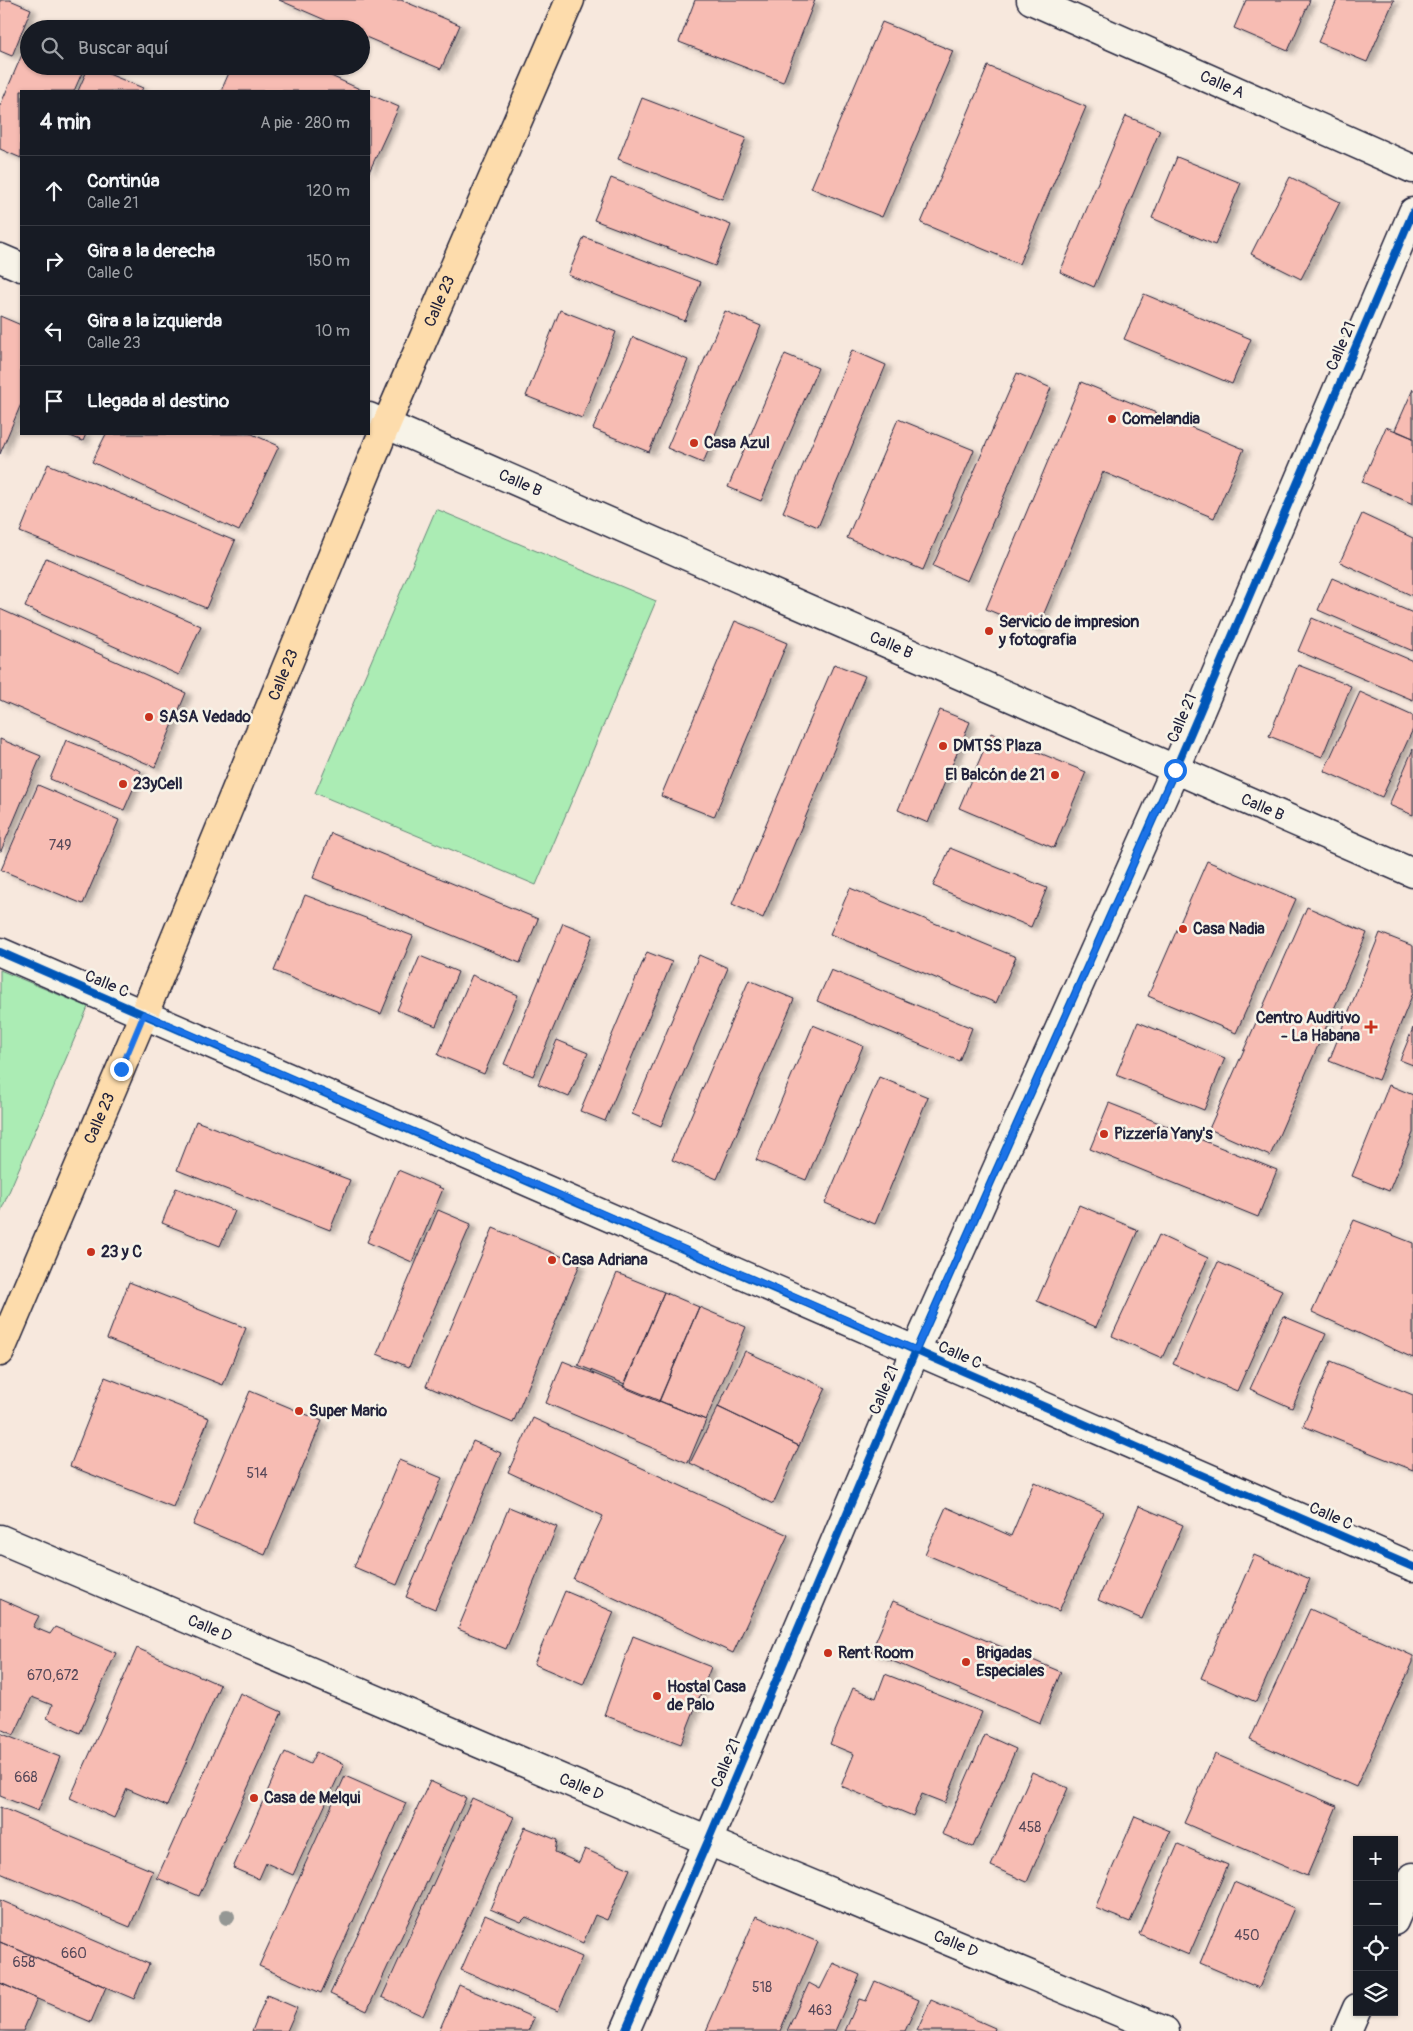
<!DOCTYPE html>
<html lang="es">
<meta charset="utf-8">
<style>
:root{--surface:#171b24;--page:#20242c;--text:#f1f3f6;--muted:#9ea1a6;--line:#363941}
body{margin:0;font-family:Pangolin,sans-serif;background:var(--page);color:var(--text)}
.controls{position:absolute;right:15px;bottom:15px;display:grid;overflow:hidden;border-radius:0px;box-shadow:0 1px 4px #0004}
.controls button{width:45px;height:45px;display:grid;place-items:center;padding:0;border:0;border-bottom:1px solid var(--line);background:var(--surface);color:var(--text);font:25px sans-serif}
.stop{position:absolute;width:15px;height:15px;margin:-11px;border:4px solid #1a73e8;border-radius:50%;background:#fff}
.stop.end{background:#1a73e8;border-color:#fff;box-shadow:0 1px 5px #0008}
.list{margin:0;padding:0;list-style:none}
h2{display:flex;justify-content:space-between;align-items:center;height:65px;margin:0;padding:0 20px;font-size:21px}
h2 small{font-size:16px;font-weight:400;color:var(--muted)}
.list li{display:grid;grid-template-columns:32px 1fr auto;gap:15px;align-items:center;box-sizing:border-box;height:70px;padding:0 20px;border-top:1px solid var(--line)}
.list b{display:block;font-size:19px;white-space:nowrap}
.list p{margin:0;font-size:16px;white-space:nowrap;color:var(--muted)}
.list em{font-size:16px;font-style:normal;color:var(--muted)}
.icon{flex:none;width:28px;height:28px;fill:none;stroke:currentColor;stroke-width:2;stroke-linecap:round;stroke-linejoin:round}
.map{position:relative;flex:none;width:1413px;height:2031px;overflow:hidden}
.search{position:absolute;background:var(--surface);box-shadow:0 1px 4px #0004;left:20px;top:20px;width:350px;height:55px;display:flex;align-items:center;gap:12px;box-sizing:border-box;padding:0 18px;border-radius:28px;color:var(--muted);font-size:19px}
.panel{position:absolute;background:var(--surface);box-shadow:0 1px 4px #0004;left:20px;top:90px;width:350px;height:345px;border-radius:0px}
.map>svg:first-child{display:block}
.green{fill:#abecb4;stroke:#668778}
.building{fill:#f7bcb3;stroke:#22223b;filter:url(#shadow)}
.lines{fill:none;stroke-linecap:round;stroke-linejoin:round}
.minor-casing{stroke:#22223b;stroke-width:31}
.primary-casing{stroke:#22223b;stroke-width:31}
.minor{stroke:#f7f3e8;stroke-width:28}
.primary{stroke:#fddcac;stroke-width:28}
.cycleway-casing{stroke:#f7f3e8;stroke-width:11}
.cycleway{stroke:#0057b8;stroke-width:8}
.tree{fill:#959794}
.route{stroke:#1a73e8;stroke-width:6}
.poi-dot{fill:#c8321e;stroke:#f7f3e8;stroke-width:2}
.labels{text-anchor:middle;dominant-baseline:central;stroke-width:5;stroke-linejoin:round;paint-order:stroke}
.number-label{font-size:14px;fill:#574859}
.street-label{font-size:16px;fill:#22223b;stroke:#f7f3e8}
.poi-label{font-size:16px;font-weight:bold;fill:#22223b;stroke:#f7f3e8;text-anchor:start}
</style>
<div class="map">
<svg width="1413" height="2031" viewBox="0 0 1413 2031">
<defs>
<filter id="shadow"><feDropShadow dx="5.5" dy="3" stdDeviation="2.5" flood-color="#0004"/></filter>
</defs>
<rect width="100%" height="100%" fill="#f7e8dd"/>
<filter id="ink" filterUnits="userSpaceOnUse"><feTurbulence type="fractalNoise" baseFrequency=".02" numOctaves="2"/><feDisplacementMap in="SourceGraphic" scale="10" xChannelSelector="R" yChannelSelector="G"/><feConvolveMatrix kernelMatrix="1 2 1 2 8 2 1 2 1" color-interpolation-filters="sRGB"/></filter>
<g filter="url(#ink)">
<path class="green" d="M436 509 656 601 536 885 315 793Z
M0 970 88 1007 0 1213Z"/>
<path class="building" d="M0 0H10L31 9 12 56 0 51Z
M279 0H401L460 25 441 69 361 35V29H346Z
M695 0H815L783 82 679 42Z
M1246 0H1310L1288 51 1234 28Z
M1337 0H1394L1367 62 1318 42Z
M882 22 953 51 882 217 811 188Z
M35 23 48 29H33Z
M29 38V66H85L74 91H21V158L0 149V106Z
M89 66 143 88 141 91H78Z
M232 66H309L364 91H221Z
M988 66 1086 107 1019 264 921 223Z
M369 94 399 107 369 172Z
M642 98 746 138 722 199 618 159Z
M1126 116 1160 130 1094 287 1060 272Z
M1177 157 1241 183 1215 245 1152 218Z
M1290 177 1340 202 1301 279 1251 254Z
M611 178 731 225 715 266 594 220Z
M584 237 701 282 685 321 568 275Z
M1144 294 1251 339 1232 384 1124 339Z
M560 310 616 332 582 418 526 396Z
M725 311 761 326 703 463 667 448Z
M0 316 21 325V404L0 454Z
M633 337 688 360 649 452 593 429Z
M852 350 886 365 818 527 783 512Z
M785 354 818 368 761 501 728 487Z
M1017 373 1051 388 967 581 933 566Z
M1081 382 1244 449 1214 518 1103 472 1037 630 986 609Z
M1413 389V438L1395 430Z
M898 419 974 450 923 570 847 538Z
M1386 427 1413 438V504L1362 482Z
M65 434H86L83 441Z
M106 434H252L279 446 239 531 92 462Z
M48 464 235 541 206 608 20 532Z
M1362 514 1413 538V596L1340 562Z
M46 558 201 626 179 675 25 607Z
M1332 578 1413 613V651L1318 610Z
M0 609 186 693 155 767 0 700Z
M1312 618 1413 661V700L1298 651Z
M735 621 787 643 714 817 661 796Z
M834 664 865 676 763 918 732 904Z
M1298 665 1351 686 1322 757 1269 736Z
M1360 692 1413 716V729L1382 797 1324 771Z
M940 710 970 722 928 823 898 810Z
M991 733 1086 772 1054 848 959 808Z
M0 739 41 756 1 851H0Z
M66 740 141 771 124 810 50 779Z
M1413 749V815L1389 805Z
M38 785 119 820 83 904 1 870Z
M331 833 538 919 520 963 313 878Z
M950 848 1047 888 1031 927 933 886Z
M1207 861 1296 899 1236 1033 1148 996Z
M850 888 1016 957 996 1003 830 934Z
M305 895 413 936 381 1014 274 971Z
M1307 907 1367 933 1270 1156 1209 1129Z
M563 923 593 935 533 1076 504 1064Z
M1380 933 1413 946V993L1378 1080 1329 1061Z
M647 952 672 962 605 1121 580 1111Z
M699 955 728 968 661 1126 632 1114Z
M420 956 458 972 436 1026 397 1010Z
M831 970 972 1028 959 1061 817 1001Z
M472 975 518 995 484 1074 438 1055Z
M749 980 794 999 717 1179 672 1160Z
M1138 1022 1225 1058 1204 1110 1116 1075Z
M813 1025 863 1046 806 1180 756 1160Z
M1413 1028V1065L1400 1060Z
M557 1040 588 1053 569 1097 538 1084Z
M879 1077 928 1097 875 1224 825 1203Z
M1389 1085 1413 1095V1133L1389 1191 1352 1176Z
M1109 1103 1277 1170 1258 1217 1090 1149Z
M196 1121 350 1180 330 1230 177 1170Z
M398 1170 443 1189 412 1262 367 1242Z
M176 1188 235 1211 220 1246 162 1223Z
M1079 1205 1138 1230 1096 1327 1037 1301Z
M438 1210 471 1224 409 1367 377 1354Z
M1354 1220 1413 1243V1358L1312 1312Z
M493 1228 580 1264 513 1423 426 1386Z
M1159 1235 1208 1258 1162 1358 1112 1336Z
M1218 1262 1282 1290 1237 1391 1173 1364Z
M617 1273 664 1292 625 1384 578 1365Z
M129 1282 246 1328 223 1385 107 1339Z
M664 1292 699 1307 659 1402 623 1387Z
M699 1307 746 1327 706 1420 659 1401Z
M1283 1316 1326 1334 1292 1408 1250 1389Z
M745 1351 826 1388 799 1446 718 1407Z
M563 1361 706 1420 688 1463 546 1403Z
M1331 1361 1413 1395V1470L1303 1426Z
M105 1377 209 1418 173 1507 70 1466Z
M250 1391 322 1421 265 1555 193 1525Z
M718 1407 799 1446 773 1504 690 1463Z
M533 1418 788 1535 733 1653 573 1579 603 1516 508 1472Z
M473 1441 501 1453 435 1609 406 1597Z
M399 1460 442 1478 397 1585 354 1567Z
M1034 1482 1103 1512 1059 1611 925 1554 946 1507 1011 1536Z
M1139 1506 1183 1525 1142 1619 1098 1600Z
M509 1507 557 1527 506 1649 458 1629Z
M1254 1555 1310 1579 1256 1702 1201 1678Z
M565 1591 614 1612 583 1685 534 1664Z
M0 1599 39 1616 33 1627 50 1634 55 1627 116 1653 80 1733 47 1718 52 1705 32 1697 14 1735 0 1729Z
M893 1601 1061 1672 1040 1723 871 1652Z
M1310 1609 1413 1656V1662L1356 1787 1250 1740Z
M633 1636 711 1667 681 1744 604 1715Z
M137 1648 220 1685 167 1806 127 1789 114 1818 70 1798Z
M885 1674 982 1712 945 1803 922 1794 913 1816 841 1786 854 1754 830 1744 853 1688 876 1698Z
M240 1693 282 1712 199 1896 157 1878Z
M0 1733 60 1757 38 1811 0 1796Z
M985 1735 1016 1749 973 1847 942 1834Z
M285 1752 310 1764 316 1752 344 1764 293 1875 266 1863 259 1879 233 1868Z
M1215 1754 1337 1806 1307 1876 1184 1823Z
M1032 1772 1068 1788 1027 1882 991 1866Z
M345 1776 406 1803 321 1993 259 1966Z
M430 1781 466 1798 367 2011 330 1994Z
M472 1798 514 1817 423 2016 382 1997Z
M0 1807 153 1871 130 1927 0 1873Z
M1135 1816 1170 1831 1130 1922 1095 1908Z
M525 1827 557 1840 555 1852 579 1863 585 1849 630 1869 607 1920 595 1915 583 1943 526 1917 521 1922 490 1909Z
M1178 1844 1228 1865 1189 1955 1139 1934Z
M1234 1882 1294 1908 1259 1988 1200 1963Z
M0 1900 149 1964 134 1999 0 1942Z
M485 1915 582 1957 558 2011 461 1970Z
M756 1916 818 1942 780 2031H706Z
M0 1942 106 1987 91 2022 0 1983Z
M833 1963 860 1975 835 2031H787L809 1983 820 1989Z
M875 1981 919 2000 905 2031H845L859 1999 866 2001Z
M0 1983 37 1999 23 2031H0Z
M459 1985 534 2018 528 2031H439Z
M267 1995 297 2008 287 2031H252Z
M931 2000 995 2028 994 2031H917Z"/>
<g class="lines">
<defs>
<g id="minor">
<path id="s1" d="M1031 0 1413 169"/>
<path d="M0 258 21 267"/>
<path id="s2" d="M369 417 1413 873"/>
<path d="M0 952 1413 1567"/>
<path id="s3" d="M0 1539 708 1841 1165 2031"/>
<path d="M1394 1921 1413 1877"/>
<path d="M625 2031 708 1841 916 1350 1175 770 1413 212"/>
<path d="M1347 2031 1357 2008"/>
</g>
<g id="primary">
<path id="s4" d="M0 1352 144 1014 386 425 570 0"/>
</g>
</defs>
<use href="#minor" class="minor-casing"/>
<use href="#primary" class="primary-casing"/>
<use href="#minor" class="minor"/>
<use href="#primary" class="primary"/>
<defs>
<path id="cycleway" d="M0 952 1413 1567
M625 2031 708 1841 916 1350 1175 770 1413 212"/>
</defs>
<use href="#cycleway" class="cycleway-casing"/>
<use href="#cycleway" class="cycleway"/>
</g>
<circle class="tree" cx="227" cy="1917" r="8"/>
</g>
<g class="lines" filter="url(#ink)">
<path class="route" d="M121 1069 144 1014 916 1350 1175 770"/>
</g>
<g class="poi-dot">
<circle cx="1112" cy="419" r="5"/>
<circle cx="694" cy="443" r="5"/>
<circle cx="989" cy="631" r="5"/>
<circle cx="149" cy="717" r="5"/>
<circle cx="943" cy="746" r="5"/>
<circle cx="1055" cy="775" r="5"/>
<circle cx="123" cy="784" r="5"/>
<circle cx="1183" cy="929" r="5"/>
<path d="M1368.5 1019.5h5v5h5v5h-5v5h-5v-5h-5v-5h5z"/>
<circle cx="1104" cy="1134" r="5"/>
<circle cx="91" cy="1252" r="5"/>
<circle cx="552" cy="1260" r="5"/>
<circle cx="299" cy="1411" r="5"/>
<circle cx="828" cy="1653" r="5"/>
<circle cx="966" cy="1662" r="5"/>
<circle cx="657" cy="1696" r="5"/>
<circle cx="254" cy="1798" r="5"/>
</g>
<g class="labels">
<g class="number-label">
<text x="60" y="845">749</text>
<text x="257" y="1473">514</text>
<text x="53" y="1675">670,672</text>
<text x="26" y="1777">668</text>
<text x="1030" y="1827">458</text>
<text x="1247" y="1935">450</text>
<text x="74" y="1953">660</text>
<text x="24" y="1962">658</text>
<text x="762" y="1987">518</text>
<text x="820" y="2010">463</text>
</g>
<g class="street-label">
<text stroke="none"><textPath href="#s1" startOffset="209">Calle A</textPath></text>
<text stroke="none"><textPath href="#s4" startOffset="1139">Calle 23</textPath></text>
<text transform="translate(1341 346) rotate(-67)">Calle 21</text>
<text stroke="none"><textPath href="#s2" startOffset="165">Calle B</textPath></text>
<text stroke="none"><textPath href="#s2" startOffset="570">Calle B</textPath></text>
<text stroke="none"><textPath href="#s4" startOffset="734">Calle 23</textPath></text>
<text transform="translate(1182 718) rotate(-67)">Calle 21</text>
<text stroke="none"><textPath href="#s2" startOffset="975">Calle B</textPath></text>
<text transform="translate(107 984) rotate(23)">Calle C</text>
<text stroke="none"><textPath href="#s4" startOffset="254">Calle 23</textPath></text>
<text transform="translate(960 1355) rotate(24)">Calle C</text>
<text transform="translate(884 1390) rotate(-67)">Calle 21</text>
<text transform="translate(1331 1516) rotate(24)">Calle C</text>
<text stroke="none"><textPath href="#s3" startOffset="228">Calle D</textPath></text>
<text transform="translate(726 1763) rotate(-67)">Calle 21</text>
<text stroke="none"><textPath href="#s3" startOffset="632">Calle D</textPath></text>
<text stroke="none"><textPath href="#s3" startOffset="1038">Calle D</textPath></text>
</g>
<g class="poi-label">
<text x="1122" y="419">Comelandia</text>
<text x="704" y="443">Casa Azul</text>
<text x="999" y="622">Servicio de impresion<tspan x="999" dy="18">y fotografia</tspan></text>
<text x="159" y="717">SASA Vedado</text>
<text x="953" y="746">DMTSS Plaza</text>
<text x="1045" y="775" text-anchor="end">El Balcón de 21</text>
<text x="133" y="784">23yCell</text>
<text x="1193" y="929">Casa Nadia</text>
<text x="1360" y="1018" text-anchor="end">Centro Auditivo<tspan x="1360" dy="18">- La Habana</tspan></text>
<text x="1114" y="1134">Pizzería Yany's</text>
<text x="101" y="1252">23 y C</text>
<text x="562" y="1260">Casa Adriana</text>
<text x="309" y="1411">Super Mario</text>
<text x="838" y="1653">Rent Room</text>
<text x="976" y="1653">Brigadas<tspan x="976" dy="18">Especiales</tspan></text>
<text x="667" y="1687">Hostal Casa<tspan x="667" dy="18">de Palo</tspan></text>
<text x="264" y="1798">Casa de Melqui</text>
</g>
</g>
</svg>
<div class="controls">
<button>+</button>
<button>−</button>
<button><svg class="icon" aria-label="locate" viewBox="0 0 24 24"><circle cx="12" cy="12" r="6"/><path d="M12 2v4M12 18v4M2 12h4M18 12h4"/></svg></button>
<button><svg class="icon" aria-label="layers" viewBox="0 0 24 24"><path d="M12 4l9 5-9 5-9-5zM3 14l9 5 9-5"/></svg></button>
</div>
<div class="stop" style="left:1175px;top:770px"></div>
<div class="stop end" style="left:121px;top:1069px"></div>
<div class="search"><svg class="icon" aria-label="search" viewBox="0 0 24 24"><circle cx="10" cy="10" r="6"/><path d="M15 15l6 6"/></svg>Buscar aquí</div>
<section class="panel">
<h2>4 min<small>A pie · 280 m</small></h2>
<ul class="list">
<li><svg class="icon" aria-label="ahead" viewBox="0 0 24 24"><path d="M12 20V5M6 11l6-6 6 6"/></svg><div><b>Continúa</b><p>Calle 21</p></div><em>120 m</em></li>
<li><svg class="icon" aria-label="right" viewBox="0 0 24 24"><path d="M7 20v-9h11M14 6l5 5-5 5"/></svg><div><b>Gira a la derecha</b><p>Calle C</p></div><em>150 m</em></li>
<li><svg class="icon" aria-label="left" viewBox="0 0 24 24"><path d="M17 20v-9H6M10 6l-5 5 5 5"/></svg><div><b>Gira a la izquierda</b><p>Calle 23</p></div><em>10 m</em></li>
<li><svg class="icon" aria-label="arrive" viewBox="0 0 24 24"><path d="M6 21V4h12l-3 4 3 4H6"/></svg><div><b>Llegada al destino</b></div></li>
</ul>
</section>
</div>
